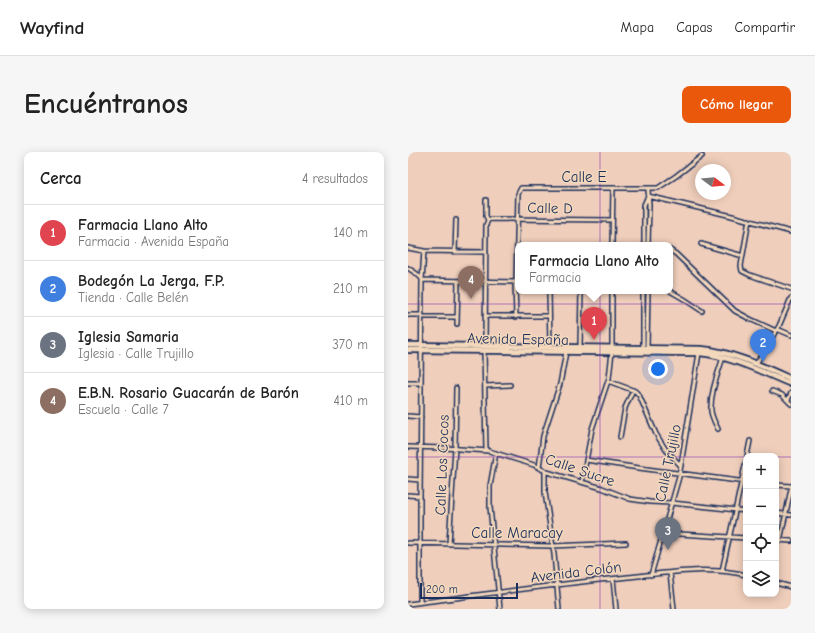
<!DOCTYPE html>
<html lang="es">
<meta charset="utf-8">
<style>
:root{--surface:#fff;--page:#f6f6f6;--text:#222;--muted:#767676;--line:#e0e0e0;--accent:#ea580c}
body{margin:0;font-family:"Comic Neue",sans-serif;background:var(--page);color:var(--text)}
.controls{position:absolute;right:12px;bottom:12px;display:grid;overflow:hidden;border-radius:8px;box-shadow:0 2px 10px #0003}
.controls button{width:36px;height:36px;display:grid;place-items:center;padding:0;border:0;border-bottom:1px solid var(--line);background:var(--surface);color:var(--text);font:20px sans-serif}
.compass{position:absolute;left:287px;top:12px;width:36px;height:36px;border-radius:50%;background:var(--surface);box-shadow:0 2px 10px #0003;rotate:106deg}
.scale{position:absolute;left:12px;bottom:10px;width:98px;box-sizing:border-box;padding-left:4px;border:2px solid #1b2f5e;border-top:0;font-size:11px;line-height:14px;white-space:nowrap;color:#1b2f5e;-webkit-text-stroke:3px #f4d8bb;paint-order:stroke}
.you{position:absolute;left:250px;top:217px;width:14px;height:14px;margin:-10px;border:3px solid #fff;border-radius:50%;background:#1a73e8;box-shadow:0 0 0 6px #1a73e833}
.badge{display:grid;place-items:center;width:26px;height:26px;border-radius:50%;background:var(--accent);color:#fff;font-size:13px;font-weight:700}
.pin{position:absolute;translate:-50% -33px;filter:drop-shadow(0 1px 2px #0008)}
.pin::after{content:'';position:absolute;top:21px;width:14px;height:12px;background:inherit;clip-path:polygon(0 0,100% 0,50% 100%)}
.popup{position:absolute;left:107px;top:90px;width:158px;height:52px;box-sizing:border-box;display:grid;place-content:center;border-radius:8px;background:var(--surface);filter:drop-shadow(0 1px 3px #0005);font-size:13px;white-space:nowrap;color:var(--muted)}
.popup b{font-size:15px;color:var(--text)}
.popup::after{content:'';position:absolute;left:50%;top:100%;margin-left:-8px;border:8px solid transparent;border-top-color:var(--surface)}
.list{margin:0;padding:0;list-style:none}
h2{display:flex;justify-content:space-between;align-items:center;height:52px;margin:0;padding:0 16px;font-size:17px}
h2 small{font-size:13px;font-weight:400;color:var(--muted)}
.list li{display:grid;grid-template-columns:26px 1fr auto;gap:12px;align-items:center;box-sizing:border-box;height:56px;padding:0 16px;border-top:1px solid var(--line)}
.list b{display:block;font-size:15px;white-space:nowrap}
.list p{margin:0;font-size:13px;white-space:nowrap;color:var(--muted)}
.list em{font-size:13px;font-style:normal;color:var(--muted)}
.icon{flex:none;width:22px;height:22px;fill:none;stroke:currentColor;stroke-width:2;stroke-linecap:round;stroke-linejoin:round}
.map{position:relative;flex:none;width:383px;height:457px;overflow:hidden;border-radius:8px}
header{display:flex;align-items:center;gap:24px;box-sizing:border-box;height:56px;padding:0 20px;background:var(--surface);border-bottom:1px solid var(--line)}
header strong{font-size:19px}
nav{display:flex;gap:22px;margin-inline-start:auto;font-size:14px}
.intro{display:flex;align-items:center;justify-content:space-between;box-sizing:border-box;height:96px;padding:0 24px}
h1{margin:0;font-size:28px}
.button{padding:10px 18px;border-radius:8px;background:var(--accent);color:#fff;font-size:14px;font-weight:700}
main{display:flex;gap:24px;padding:0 24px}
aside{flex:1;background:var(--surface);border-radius:8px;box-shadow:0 2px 10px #0003}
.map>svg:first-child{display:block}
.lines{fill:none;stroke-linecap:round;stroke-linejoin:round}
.minor-casing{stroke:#1b2f5e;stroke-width:6}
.secondary-casing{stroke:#1b2f5e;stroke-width:8}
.minor{stroke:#f4d8bb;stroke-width:3}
.secondary{stroke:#f4d8bb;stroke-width:4.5}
.grid{fill:none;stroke:#7b2cbf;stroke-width:1;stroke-opacity:0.55}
.labels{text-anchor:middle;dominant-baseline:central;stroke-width:3;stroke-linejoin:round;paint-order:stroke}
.street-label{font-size:15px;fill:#1b2f5e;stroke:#f4d8bb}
</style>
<header>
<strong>Wayfind</strong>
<nav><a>Mapa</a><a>Capas</a><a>Compartir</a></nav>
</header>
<div class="intro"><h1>Encuéntranos</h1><a class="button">Cómo llegar</a></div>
<main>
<aside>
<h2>Cerca<small>4 resultados</small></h2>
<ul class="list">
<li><span class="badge" style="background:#e0444e">1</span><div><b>Farmacia Llano Alto</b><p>Farmacia · Avenida España</p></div><em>140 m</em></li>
<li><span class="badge" style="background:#3f7fe0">2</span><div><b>Bodegón La Jerga, F.P.</b><p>Tienda · Calle Belén</p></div><em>210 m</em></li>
<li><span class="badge" style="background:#6b7280">3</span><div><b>Iglesia Samaria</b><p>Iglesia · Calle Trujillo</p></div><em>370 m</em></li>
<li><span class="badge" style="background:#8d6e63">4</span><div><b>E.B.N. Rosario Guacarán de Barón</b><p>Escuela · Calle 7</p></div><em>410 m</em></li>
</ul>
</aside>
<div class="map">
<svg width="383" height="457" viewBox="0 0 383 457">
<rect width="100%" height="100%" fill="#efcebb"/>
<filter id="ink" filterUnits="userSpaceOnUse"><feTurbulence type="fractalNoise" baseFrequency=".025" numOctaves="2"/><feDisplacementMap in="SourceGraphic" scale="8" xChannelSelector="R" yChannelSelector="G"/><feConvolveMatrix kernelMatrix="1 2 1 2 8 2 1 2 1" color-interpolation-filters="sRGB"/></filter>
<g filter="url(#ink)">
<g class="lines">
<defs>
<path id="minor" d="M240 37 241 53 240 93
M240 44 324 64 383 80
M78 48V64L80 68
M80 68 83 67 204 68
M341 68 334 108 333 114 334 119 342 123 383 137
M293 92 335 104
M204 93 205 36
M236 93V53L239 46
M0 96 16 99 78 100
M262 98 268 102 327 159 342 167 368 179
M47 100 48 68
M0 116 9 122 14 127
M14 128 109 130
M107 130 108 165
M108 130 110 42 113 36H250L268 24 294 4
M141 139 142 195
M262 139 276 147 294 159
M0 163H14
M77 164H141
M14 165H49
M49 172 50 129
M369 177 383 183
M77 194 78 73 80 68
M172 195 173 139
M204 195V139
M235 197V139
M239 197 240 139
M76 199 78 298
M348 212 371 174 383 146
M200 229 227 239 231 243 248 282 258 298 273 314
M0 231H13
M77 234 102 233
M364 239 374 243 383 252
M380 248 383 241
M0 264 13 265
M310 277C307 271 304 266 303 259 302 241 310 222 315 205
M212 285 217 256 225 238
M0 295 37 296 81 299 126 313 139 320 194 336 222 347 242 350 264 351 338 359
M88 301 82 334V355L92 457
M339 304 342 289
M178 308 231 316 338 330
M131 316 135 284 152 232 158 200
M137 319V340L146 402 151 457
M0 327 12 328
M174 330 184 277 201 226 204 200
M368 333 383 334
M0 343 12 344
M368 361 383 363
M255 381 338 386
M368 388 383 389
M372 389 383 337
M0 391 144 394 218 391
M41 392 47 296 48 236
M314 419 338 309
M262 421 266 457
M243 423 271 325 291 201
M205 427 208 457
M368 431 383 435
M12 450V344L14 128 16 99
M0 452C73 443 147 432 220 425 259 421 299 414 338 423"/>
<path id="secondary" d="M0 193 293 197C325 200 354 214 383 227
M0 198 292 201C325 205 354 220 383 232"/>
</defs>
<use href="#minor" class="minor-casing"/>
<use href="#secondary" class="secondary-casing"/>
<use href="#minor" class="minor"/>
<use href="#secondary" class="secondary"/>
</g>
</g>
<path class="grid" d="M192 0V457M0 152H383M0 305H338M368 305H383"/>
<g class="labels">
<g class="street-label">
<text x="176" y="25">Calle E</text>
<text transform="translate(142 56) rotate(1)">Calle D</text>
<text transform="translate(110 187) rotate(1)">Avenida España</text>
<text transform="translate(260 311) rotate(-78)">Calle Trujillo</text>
<text transform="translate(34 313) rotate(-88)">Calle Los Cocos</text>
<text transform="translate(172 318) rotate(19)">Calle Sucre</text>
<text x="109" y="381">Calle Maracay</text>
<text transform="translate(168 420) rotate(-7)">Avenida Colón</text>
</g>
</g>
</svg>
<div class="controls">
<button>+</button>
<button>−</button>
<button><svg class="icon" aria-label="locate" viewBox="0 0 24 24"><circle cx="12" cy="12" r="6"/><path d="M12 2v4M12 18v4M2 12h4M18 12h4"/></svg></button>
<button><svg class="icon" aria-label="layers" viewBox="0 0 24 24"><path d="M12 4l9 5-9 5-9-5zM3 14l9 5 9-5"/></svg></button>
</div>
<svg class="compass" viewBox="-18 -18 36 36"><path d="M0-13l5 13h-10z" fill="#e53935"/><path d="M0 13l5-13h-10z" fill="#767676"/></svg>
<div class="scale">200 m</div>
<div class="you"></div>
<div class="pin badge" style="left:186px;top:188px;background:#e0444e">1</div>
<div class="popup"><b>Farmacia Llano Alto</b>Farmacia</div>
<div class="pin badge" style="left:355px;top:210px;background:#3f7fe0">2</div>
<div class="pin badge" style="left:260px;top:398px;background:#6b7280">3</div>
<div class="pin badge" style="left:63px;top:147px;background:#8d6e63">4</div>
</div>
</main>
